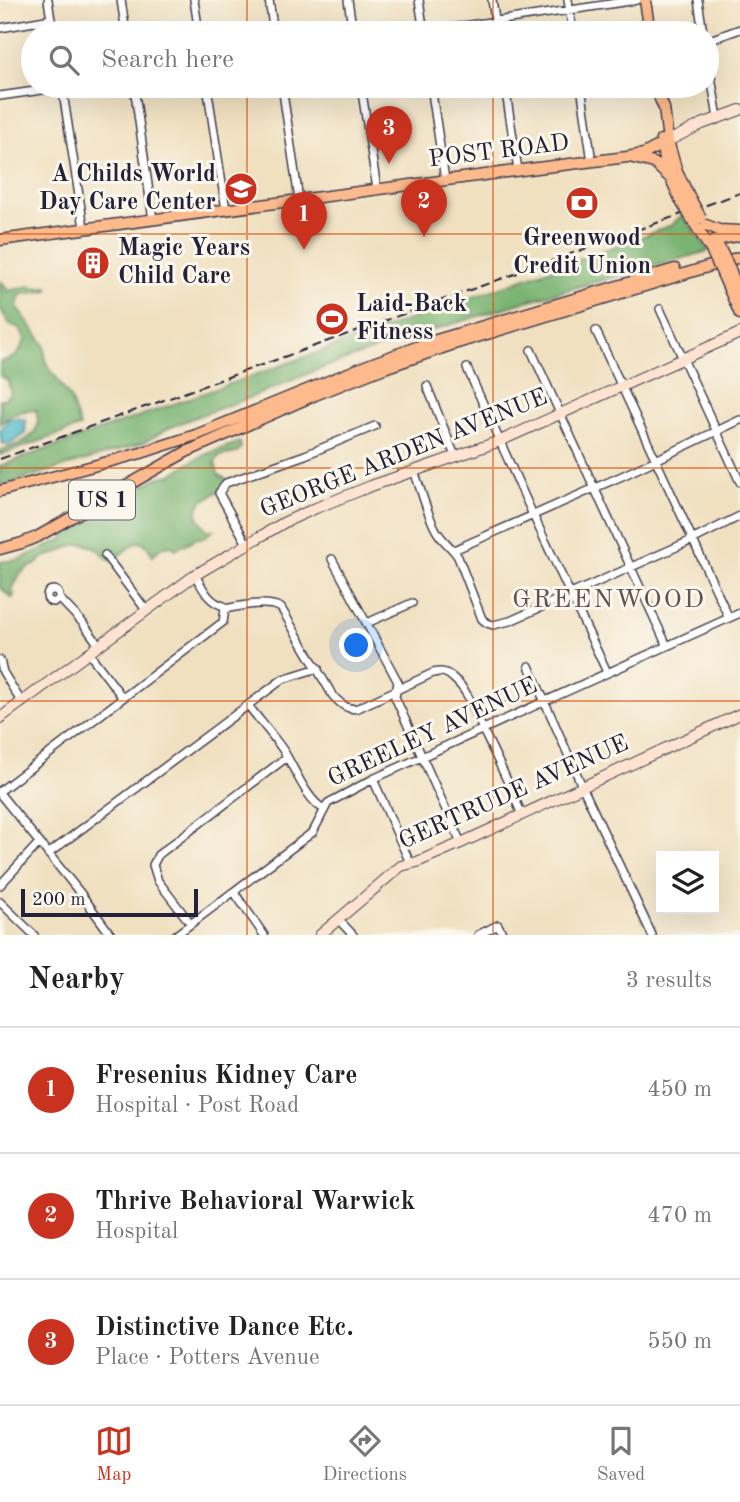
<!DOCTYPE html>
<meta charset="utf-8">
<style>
:root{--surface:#fff;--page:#f2f2f2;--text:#222;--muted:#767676;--line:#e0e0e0;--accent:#c8321e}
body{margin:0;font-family:"Old Standard TT",serif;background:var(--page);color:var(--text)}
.controls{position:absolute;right:21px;bottom:21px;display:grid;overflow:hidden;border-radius:0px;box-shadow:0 7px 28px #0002}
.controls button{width:63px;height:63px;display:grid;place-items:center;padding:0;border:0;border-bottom:2px solid var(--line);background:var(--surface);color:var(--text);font:35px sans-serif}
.scale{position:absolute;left:21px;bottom:18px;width:177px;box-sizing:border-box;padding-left:7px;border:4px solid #22223b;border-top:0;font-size:19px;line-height:24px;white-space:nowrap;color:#22223b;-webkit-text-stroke:5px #fbf7ec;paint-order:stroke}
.you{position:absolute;left:357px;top:646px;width:24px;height:24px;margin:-18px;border:5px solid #fff;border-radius:50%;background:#1a73e8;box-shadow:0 0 0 10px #1a73e833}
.badge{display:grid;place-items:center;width:46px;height:46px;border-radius:50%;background:var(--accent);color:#fff;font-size:23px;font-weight:700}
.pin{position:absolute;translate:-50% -58px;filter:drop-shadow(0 2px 4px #0008)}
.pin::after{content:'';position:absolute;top:37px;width:24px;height:21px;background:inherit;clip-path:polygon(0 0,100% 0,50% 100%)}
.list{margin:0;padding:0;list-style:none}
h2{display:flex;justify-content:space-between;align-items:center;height:91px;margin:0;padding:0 28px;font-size:30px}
h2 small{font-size:23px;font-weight:400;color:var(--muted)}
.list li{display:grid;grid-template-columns:46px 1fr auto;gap:21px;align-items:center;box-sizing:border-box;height:126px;padding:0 28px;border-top:2px solid var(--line)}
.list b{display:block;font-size:26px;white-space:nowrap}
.list p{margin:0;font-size:23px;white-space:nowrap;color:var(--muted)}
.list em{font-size:23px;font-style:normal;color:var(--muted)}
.icon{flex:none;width:38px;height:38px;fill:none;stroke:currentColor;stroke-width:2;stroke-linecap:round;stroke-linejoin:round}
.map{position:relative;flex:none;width:740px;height:935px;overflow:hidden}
.search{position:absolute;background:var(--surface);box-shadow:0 7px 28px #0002;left:21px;right:21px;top:21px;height:77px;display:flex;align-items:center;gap:18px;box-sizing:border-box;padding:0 24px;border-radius:38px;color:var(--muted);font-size:26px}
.sheet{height:469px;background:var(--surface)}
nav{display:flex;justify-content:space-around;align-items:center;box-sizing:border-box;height:98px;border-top:2px solid var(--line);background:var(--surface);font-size:19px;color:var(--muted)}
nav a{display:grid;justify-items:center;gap:4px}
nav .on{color:var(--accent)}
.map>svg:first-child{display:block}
.forest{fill:#7ab472;stroke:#4e6b56;stroke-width:2}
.water{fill:#4fbbcb;stroke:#386e83;stroke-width:2}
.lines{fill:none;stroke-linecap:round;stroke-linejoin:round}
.street-casing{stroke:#413e4f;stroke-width:10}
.secondary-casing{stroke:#413e4f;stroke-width:12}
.primary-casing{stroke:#413e4f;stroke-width:13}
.street{stroke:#fff;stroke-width:7}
.secondary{stroke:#fee3d1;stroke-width:10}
.primary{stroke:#fcba8d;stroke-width:10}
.rail{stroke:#22223b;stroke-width:2;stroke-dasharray:10 5;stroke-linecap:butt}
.primary-bridge-casing{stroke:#413e4f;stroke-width:13;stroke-linecap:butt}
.primary-bridge{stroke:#fcba8d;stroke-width:10}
.grid{fill:none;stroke:#d45411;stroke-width:2;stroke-opacity:0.55}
.labels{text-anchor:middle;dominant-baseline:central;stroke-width:6;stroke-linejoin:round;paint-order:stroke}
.shield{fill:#fbf7ec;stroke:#636270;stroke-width:2}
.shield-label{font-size:23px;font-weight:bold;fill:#22223b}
.street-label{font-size:24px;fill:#22223b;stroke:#fbf7ec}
.poi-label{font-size:24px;font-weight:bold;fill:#22223b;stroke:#fbf7ec;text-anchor:start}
.neighbourhood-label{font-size:26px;letter-spacing:2px;fill:#625355;stroke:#fbf7ec}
</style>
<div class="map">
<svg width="740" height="935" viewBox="0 0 740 935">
<rect width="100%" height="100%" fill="#fbf7ec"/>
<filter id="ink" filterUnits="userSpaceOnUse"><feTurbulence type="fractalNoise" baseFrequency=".0143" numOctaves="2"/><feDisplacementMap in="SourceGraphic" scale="14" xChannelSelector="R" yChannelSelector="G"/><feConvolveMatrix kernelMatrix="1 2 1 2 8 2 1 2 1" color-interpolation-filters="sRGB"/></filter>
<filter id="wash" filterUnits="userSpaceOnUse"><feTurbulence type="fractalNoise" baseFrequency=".00686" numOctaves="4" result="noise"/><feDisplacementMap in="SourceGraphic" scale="28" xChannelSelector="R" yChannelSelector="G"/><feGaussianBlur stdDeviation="1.57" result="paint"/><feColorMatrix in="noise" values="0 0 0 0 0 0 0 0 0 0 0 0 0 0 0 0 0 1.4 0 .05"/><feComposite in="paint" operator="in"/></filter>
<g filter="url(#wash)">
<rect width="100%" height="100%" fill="#f0e0c0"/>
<path class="forest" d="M682 215 709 251 530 300 411 337 314 371 254 396 195 417 169 428 143 443 0 486V466L641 237 672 225Z
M1 281 8 291 31 286 37 288 48 287V290L20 295 17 307 44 344 46 363 70 398 80 427 0 455V451C20 444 45 437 36 410 21 410 11 414 0 424V399H5L11 392 7 379 0 376V362L8 360 17 355 24 343 25 338 18 327 10 325 0 308V282Z
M240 442 241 448 236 453 219 456 215 462 218 474 229 481 220 490 201 502 197 511 198 517 207 530H213L204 538H197L176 549 170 545C162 546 157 549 153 556 149 549 147 541 137 542L111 561C104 557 101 550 94 547 70 537 63 556 45 556L35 565 29 567 21 573 12 589 14 596 12 598 0 587V562L18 560 64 539 65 536 144 485 159 477 171 475 189 463 207 454Z"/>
<path class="water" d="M15 418 26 420 25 434 9 445 2 443 0 431 8 420Z"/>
</g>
<g filter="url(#ink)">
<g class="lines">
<defs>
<path id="street" d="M48 0 53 33
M121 0 126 33
M194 0 199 33
M269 0 274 33
M348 0 353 33
M419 0 424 33
M492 0 497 33
M568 0 573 33
M698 0 703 33
M0 28 51 19
M416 33 637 0
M707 41 740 29
M707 53 718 118
M62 86 84 228
M134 86 153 220
M207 86 226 210
M282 86 299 200
M361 86 377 189
M431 86 445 180
M505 86 518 170
M581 86 592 162
M0 96 70 86
M660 309 740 482
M596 331 729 618
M531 350 667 646
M467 368 533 515 607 672
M427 386 455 456
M414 471C421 489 427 514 436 530 442 541 452 547 458 557L482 619 487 623 493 625 510 621 692 540 740 516
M247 544 219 493 226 483 305 455 375 426
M454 550 622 476 740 420
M105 555 146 610
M332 559 398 682 395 697 461 843
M195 575C203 588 208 602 224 606L225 609C240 606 268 600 281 608L333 696C340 703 347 711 358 708L433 673C442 671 447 672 453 678 469 691 475 712 483 730 497 758 510 786 522 815
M47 596a6 6 0 1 1 12 0a6 6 0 1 1-12 0Z
M59 598 82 622 99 645
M367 623 412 603
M88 652 123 698
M0 660 3 672 22 703
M529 666 582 786 652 935
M248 705C259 720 272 734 283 750 294 766 306 800 324 809
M373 779 410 863
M0 791 223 622 225 609
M0 794 81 894 111 935
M48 854 275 685 283 679 318 668
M0 885 39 843
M234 892 264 935
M0 902 34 935
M338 919 353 935
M191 924 158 881 153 865 158 855 287 757
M176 935 313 832 328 803 373 779 740 613
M478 935 498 925 503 935"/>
<path id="secondary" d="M668 141 702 124 740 110
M0 718 195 575 285 522 316 508 371 486 500 441 740 333
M320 935 401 866 417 862 461 843 740 714"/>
<path id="primary" d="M645 0 650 33
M658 86 660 99 664 108 668 141 677 172 691 200
M661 140C663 163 672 182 682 203
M633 158 654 163 668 176
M693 221 711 250
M706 225 719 230 740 231
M0 240 529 169 627 157 644 154 668 141
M708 246 715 240 737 236
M730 269 740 296
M721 271 740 314
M0 491 141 453 196 435 373 363 433 341 675 269
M0 549 22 543 37 537 186 452 315 395 384 368 454 344 740 257"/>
</defs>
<use href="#street" class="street-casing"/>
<use href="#secondary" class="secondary-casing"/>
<use href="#primary" class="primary-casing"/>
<use href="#street" class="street"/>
<use href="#secondary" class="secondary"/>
<use href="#primary" class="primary"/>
<path class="rail" d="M0 459 740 193"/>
<defs>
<path id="primary-bridge" d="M691 200 701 218
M682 203 693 221
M719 247 730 269
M711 250 721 271"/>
</defs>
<use href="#primary-bridge" class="primary-bridge-casing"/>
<use href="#primary-bridge" class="primary-bridge"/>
</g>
</g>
<path class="grid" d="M247 0V33M493 0V33M247 86V935M493 86V935M0 234H740M0 468H740M0 701H740"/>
<defs>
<symbol id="school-disc" viewBox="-11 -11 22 22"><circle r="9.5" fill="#c8321e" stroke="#fbf7ec"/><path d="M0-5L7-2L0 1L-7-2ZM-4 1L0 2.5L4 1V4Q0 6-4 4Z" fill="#fff"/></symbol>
<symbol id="bank-disc" viewBox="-11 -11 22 22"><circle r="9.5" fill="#c8321e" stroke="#fbf7ec"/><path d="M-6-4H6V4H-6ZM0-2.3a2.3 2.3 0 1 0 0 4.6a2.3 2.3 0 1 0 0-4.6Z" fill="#fff"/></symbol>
<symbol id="building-disc" viewBox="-11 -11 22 22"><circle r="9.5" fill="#c8321e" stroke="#fbf7ec"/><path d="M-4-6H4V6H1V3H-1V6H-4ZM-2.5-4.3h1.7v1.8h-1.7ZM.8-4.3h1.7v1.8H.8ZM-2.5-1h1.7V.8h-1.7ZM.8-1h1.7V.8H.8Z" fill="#fff"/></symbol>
<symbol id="stadium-disc" viewBox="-11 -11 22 22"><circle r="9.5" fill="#c8321e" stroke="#fbf7ec"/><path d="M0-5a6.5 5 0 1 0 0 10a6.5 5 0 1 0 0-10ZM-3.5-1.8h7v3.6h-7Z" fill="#fff"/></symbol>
</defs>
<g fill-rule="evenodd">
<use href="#school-disc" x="222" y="170" width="38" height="38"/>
<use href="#bank-disc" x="563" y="184" width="38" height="38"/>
<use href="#building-disc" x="74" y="244" width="38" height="38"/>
<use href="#stadium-disc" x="313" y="300" width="38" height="38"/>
</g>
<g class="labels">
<rect class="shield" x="69" y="480.5" width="66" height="39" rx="5"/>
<g class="shield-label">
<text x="102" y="500">US 1</text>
</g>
<g class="street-label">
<text transform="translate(499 152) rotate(-7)">POST ROAD</text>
<text transform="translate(404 454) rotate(-22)">GEORGE ARDEN AVENUE</text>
<text transform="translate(433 733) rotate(-25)">GREELEY AVENUE</text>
<text transform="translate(514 793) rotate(-24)">GERTRUDE AVENUE</text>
</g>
<g class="poi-label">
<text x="216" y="175" text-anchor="end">A Childs World<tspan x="216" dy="28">Day Care Center</tspan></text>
<text x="582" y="239" text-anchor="middle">Greenwood<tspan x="582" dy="28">Credit Union</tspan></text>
<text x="118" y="249">Magic Years<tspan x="118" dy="28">Child Care</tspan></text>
<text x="356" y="305">Laid-Back<tspan x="356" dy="28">Fitness</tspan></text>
</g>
<g class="neighbourhood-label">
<text x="609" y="600">GREENWOOD</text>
</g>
</g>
</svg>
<div class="controls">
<button><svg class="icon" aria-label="layers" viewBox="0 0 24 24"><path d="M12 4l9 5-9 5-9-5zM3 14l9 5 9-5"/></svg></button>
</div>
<div class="scale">200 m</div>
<div class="you"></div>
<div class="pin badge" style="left:304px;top:250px">1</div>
<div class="pin badge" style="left:424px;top:237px">2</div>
<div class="pin badge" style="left:389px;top:164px">3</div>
<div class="search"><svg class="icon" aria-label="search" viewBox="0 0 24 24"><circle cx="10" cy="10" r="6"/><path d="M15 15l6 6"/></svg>Search here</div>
</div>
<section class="sheet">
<h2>Nearby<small>3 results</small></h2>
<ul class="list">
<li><span class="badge">1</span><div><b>Fresenius Kidney Care</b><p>Hospital · Post Road</p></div><em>450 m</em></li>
<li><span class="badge">2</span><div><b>Thrive Behavioral Warwick</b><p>Hospital</p></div><em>470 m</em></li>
<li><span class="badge">3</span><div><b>Distinctive Dance Etc.</b><p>Place · Potters Avenue</p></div><em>550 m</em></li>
</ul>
</section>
<nav>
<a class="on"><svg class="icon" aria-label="map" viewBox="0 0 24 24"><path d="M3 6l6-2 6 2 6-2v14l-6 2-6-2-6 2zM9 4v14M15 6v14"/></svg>Map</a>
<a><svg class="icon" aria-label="directions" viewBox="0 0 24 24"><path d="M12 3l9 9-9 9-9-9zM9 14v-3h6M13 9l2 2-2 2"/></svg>Directions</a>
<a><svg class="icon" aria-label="saved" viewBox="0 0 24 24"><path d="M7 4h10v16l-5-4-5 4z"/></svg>Saved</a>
</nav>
